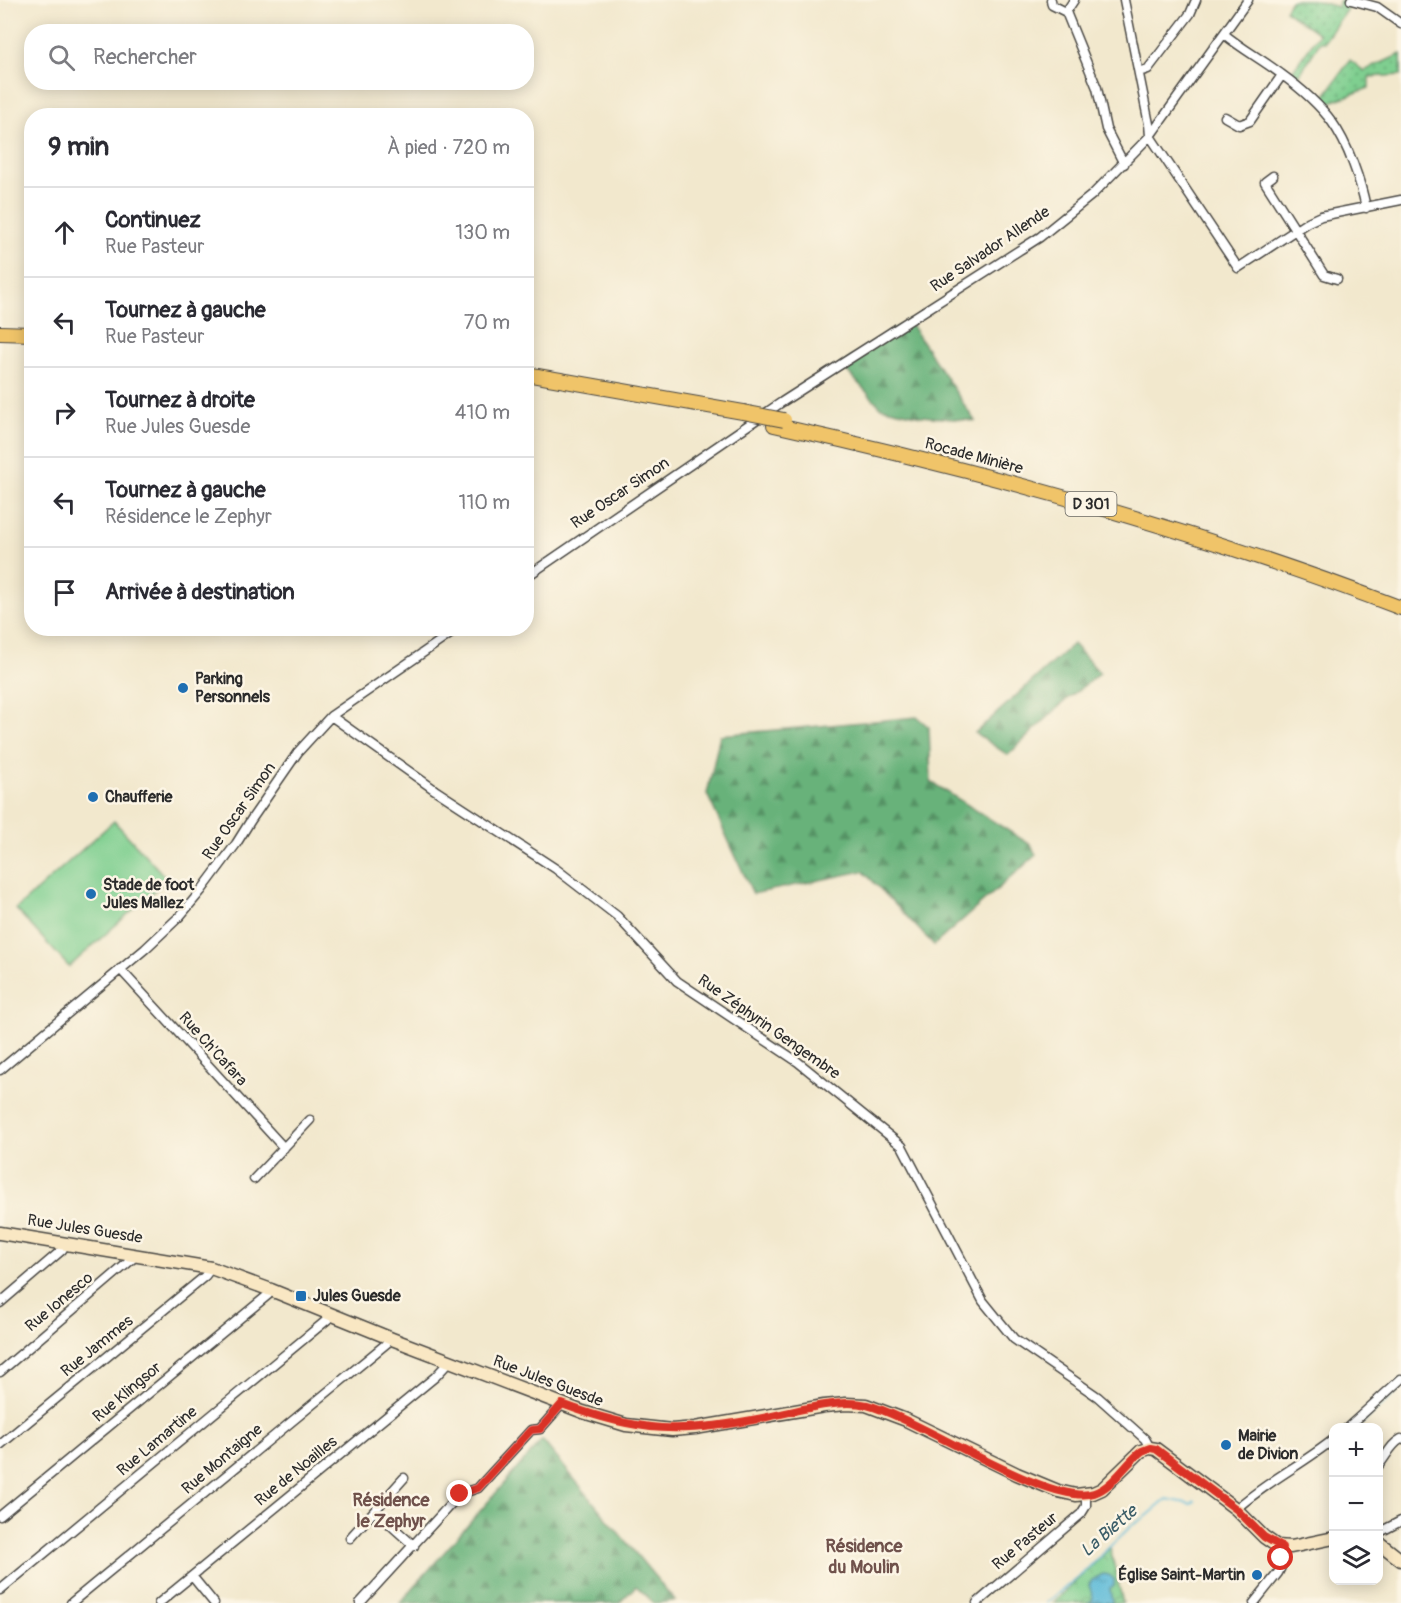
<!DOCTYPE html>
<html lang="fr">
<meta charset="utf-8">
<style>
:root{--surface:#fff;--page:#f2f2f3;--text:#2b2b33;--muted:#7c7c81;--line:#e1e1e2}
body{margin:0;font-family:Pangolin,sans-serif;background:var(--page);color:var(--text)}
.controls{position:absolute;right:18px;bottom:18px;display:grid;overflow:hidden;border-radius:12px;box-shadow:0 3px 15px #0003}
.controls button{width:54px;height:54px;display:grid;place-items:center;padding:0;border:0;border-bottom:2px solid var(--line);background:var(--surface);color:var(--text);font:30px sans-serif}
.stop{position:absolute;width:18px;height:18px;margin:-14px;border:4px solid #d93025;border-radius:50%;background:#fff}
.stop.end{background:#d93025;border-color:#fff;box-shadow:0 2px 6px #0008}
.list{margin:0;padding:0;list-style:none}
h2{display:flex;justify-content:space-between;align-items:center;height:78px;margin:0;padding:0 24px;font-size:26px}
h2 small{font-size:20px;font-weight:400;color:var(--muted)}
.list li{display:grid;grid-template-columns:39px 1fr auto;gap:18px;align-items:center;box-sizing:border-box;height:90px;padding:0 24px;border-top:2px solid var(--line)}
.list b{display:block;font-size:22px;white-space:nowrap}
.list p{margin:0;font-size:20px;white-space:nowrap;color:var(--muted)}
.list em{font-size:20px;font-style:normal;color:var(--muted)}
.icon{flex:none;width:33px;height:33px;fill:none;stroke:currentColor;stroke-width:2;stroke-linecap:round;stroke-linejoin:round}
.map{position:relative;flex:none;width:1401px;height:1603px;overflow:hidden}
.search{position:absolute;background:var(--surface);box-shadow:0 3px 15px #0003;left:24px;top:24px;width:510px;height:66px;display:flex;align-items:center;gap:15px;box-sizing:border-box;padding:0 21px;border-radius:24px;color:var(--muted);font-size:22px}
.panel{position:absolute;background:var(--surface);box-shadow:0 3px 15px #0003;left:24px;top:108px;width:510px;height:528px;border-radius:24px}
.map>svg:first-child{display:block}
.grass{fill:url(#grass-dots);stroke:#557d5e;stroke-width:1.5}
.forest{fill:url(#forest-firs);stroke:#496e52;stroke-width:1.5}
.park{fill:url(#park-crowns);stroke:#557d5e;stroke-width:1.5}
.garden{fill:#7fcf90;stroke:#557d5e;stroke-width:1.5}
.water{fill:url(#water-ripples);stroke:#427282;stroke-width:1.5}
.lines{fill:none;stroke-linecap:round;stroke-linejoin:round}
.stream{stroke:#59b9d8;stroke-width:2}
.minor-casing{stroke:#494743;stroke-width:11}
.secondary-casing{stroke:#494743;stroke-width:15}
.trunk-casing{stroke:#494743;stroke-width:16}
.minor{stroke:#fff;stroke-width:8}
.secondary{stroke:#f9e7c3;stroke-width:12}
.trunk{stroke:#f0c469;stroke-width:14}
.trunk-bridge-casing{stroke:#494743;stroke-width:16;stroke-linecap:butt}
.trunk-bridge{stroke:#f0c469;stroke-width:14}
.route{stroke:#d93025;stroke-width:8}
.poi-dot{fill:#1f6fb2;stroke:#fcf5e5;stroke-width:2}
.labels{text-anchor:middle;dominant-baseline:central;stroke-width:5;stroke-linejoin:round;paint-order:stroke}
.shield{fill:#fcf5e5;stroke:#6a6863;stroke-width:1.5}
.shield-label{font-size:15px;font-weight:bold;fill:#2b2b2b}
.street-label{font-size:16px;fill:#2b2b2b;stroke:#fcf5e5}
.poi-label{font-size:16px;font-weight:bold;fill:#2b2b2b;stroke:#fcf5e5;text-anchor:start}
.neighbourhood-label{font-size:18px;font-weight:bold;fill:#70524c;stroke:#fcf5e5}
.water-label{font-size:18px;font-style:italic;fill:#3b5d68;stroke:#fcf5e5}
</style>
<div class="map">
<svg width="1401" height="1603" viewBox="0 0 1401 1603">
<defs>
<pattern id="grass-dots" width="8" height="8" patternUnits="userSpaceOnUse" patternTransform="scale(1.5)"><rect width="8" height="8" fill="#7fcf90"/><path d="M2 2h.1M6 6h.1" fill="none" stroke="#68a876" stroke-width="1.8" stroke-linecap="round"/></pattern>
<pattern id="forest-firs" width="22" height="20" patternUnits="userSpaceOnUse" patternTransform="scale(1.5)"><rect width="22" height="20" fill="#67b27a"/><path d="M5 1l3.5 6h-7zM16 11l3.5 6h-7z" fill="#559164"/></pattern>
<pattern id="park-crowns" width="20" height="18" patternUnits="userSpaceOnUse" patternTransform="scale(1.5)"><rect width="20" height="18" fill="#7fcf90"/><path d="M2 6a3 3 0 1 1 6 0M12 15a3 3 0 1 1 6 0" fill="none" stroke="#68a876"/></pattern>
<pattern id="water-ripples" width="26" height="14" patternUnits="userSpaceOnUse" patternTransform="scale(1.5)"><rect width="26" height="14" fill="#59b9d8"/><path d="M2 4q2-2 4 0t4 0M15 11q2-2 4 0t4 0" fill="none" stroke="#4a97af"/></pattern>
</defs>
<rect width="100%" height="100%" fill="#fcf5e5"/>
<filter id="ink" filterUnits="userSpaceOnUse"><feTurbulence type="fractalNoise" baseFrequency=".0167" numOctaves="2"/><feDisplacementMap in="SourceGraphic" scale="12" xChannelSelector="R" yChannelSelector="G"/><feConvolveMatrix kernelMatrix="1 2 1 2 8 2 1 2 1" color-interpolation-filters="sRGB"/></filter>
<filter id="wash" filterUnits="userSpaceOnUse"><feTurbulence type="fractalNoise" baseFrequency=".008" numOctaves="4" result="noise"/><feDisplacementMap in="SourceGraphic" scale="24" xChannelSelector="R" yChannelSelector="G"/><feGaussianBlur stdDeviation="1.35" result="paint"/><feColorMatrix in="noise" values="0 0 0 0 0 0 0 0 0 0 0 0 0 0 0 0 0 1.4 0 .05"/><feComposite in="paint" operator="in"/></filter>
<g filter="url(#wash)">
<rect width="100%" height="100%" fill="#f2e8cd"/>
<path class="grass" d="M1291 0H1313L1337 7 1340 0 1351 3 1324 42H1320L1297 79 1290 74 1319 34 1285 10Z
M1401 54V75L1369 77V88L1326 104 1322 100 1350 60 1364 71Z"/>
<path class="forest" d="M908 320 975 421 921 416 881 407 841 365Z
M1073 644 1100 673 1067 699 1008 755 975 733Z
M917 717 929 727 931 782 1031 845 1036 855 934 945 863 871 753 894 707 794 720 735Z
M542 1440 675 1601 654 1603 636 1586 619 1603H400Z"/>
<path class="park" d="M1110 1548 1123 1603H1053Z"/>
<path class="garden" d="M114 821 167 879 69 967 16 909Z"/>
<path class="water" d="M1103 1574 1109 1575 1114 1579V1586L1110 1589 1112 1603H1088L1092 1601 1093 1597 1089 1585 1092 1580Z"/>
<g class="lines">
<path class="stream" d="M1356 1428 1401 1389
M1046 1603 1081 1575 1131 1526 1147 1516 1167 1499 1191 1504 1195 1501"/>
</g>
</g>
<g filter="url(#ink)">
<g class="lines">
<defs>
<path id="minor" d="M1051 0 1052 5 1066 12 1097 88 1106 129 1124 164
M1124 0 1149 124 1150 136 1238 268 1308 222 1321 216 1401 200
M1351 0 1377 7 1401 24
M1066 12 1074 0
M1224 34C1242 49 1263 60 1281 74 1299 87 1319 104 1332 122 1348 144 1361 182 1366 208
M1139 72 1148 69 1190 14 1196 0
M1225 117 1239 125 1250 121 1282 75
M1273 176 1265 182 1324 275 1337 279
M526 577 782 402 1040 237 1092 195 1150 136 1248 0
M331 716 435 790 556 869 617 916 677 981 798 1062 902 1146 983 1301 1014 1339 1098 1397 1145 1439 1150 1448
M120 969 284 1148
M0 1070 145 949 180 916 201 891 236 844 251 820 298 752 331 716 459 628
M254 1179 310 1120
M0 1303 62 1250 66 1243
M0 1372 137 1255
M1347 1428 1401 1379
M0 1445 205 1276 211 1268
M1378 1466C1387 1456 1390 1445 1401 1439
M1236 1509C1266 1482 1303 1464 1334 1439
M375 1511 414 1546
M0 1516 268 1295 271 1290
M1378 1533 1401 1521
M350 1538 404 1478
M192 1576 214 1603
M0 1590 333 1315
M71 1603 392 1339
M159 1603 435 1377 450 1361
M360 1603 460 1494 478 1488 531 1430 540 1429 562 1404
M977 1603 1081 1514 1086 1506V1495
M1254 1603 1278 1573 1281 1567 1282 1547"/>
<path id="secondary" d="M0 1233 211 1268 271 1290 392 1339 583 1412 626 1425 672 1430 695 1428 824 1406 846 1404 866 1405 906 1420 1017 1474 1058 1491 1076 1495 1093 1493 1102 1489 1141 1451 1150 1448 1156 1449 1236 1509 1264 1537 1277 1546 1291 1547 1334 1538
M1378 1542 1401 1560"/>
<path id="trunk" d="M0 333 32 334
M526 374 743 412
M774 425C987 472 1197 530 1401 608"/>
</defs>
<use href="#minor" class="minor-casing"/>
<use href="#secondary" class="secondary-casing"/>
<use href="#trunk" class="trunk-casing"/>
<use href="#minor" class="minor"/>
<use href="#secondary" class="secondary"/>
<use href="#trunk" class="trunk"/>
<defs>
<path id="trunk-bridge" d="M743 412 784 420"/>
</defs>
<use href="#trunk-bridge" class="trunk-bridge-casing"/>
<use href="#trunk-bridge" class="trunk-bridge"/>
</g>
</g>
<g class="lines" filter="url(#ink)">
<path class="route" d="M460 1494 478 1488 531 1430 540 1429 562 1404C640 1433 682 1434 763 1418 793 1412 837 1398 867 1405 918 1418 1051 1508 1094 1493 1114 1486 1125 1464 1142 1451L1150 1448 1156 1449 1236 1509 1264 1537 1282 1547 1281 1558"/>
</g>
<g class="poi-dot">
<circle cx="183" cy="688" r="6"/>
<circle cx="93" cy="797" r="6"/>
<circle cx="91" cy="894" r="6"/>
<rect x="295" y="1290" width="12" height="12" rx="3"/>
<circle cx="1226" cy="1445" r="6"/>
<circle cx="1257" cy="1575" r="6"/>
</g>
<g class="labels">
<rect class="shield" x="1065.5" y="492" width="51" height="24" rx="4.5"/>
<g class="shield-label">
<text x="1091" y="504">D 301</text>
</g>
<g class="street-label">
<text transform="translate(990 249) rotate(-34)">Rue Salvador Allende</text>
<text transform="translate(974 456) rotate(15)">Rocade Minière</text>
<text transform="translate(620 493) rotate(-34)">Rue Oscar Simon</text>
<text transform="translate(239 811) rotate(-55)">Rue Oscar Simon</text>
<text transform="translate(769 1027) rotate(35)">Rue Zéphyrin Gengembre</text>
<text transform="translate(213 1049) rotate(48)">Rue Ch'Cafara</text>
<text transform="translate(85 1229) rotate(9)">Rue Jules Guesde</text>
<text transform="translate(59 1302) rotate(-40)">Rue Ionesco</text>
<text transform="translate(97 1346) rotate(-39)">Rue Jammes</text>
<text transform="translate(548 1381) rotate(21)">Rue Jules Guesde</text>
<text transform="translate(127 1392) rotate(-40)">Rue Klingsor</text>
<text transform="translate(157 1441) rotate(-40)">Rue Lamartine</text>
<text transform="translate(222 1459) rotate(-40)">Rue Montaigne</text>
<text transform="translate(296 1471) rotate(-39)">Rue de Noailles</text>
<text transform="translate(1025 1541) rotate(-40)">Rue Pasteur</text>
</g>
<g class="poi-label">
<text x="195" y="679">Parking<tspan x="195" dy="18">Personnels</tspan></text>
<text x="105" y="797">Chaufferie</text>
<text x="103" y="885">Stade de foot<tspan x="103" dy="18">Jules Mallez</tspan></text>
<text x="313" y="1296">Jules Guesde</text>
<text x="1238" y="1436">Mairie<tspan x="1238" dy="18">de Divion</tspan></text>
<text x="1245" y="1575" text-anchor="end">Église Saint-Martin</text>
</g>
<g class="neighbourhood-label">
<text x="391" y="1500">Résidence<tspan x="391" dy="21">le Zephyr</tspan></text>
<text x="864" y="1546">Résidence<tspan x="864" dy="21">du Moulin</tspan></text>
</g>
<g class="water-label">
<text transform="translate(1109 1531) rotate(-41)">La Biette</text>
</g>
</g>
</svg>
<div class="controls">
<button>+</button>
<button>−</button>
<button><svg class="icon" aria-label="layers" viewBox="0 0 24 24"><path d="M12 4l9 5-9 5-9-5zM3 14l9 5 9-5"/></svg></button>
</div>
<div class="stop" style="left:1281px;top:1558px"></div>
<div class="stop end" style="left:460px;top:1494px"></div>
<div class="search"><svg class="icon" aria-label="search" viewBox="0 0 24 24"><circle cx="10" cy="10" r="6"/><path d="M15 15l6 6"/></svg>Rechercher</div>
<section class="panel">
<h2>9 min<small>À pied · 720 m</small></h2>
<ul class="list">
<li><svg class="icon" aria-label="ahead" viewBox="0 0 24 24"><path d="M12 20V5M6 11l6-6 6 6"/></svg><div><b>Continuez</b><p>Rue Pasteur</p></div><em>130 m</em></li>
<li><svg class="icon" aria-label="left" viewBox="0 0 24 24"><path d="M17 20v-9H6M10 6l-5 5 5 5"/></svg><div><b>Tournez à gauche</b><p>Rue Pasteur</p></div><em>70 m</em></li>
<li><svg class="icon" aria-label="right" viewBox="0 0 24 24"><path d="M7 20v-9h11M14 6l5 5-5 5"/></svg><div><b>Tournez à droite</b><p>Rue Jules Guesde</p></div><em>410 m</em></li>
<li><svg class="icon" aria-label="left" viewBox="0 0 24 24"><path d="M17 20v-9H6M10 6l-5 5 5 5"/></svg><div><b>Tournez à gauche</b><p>Résidence le Zephyr</p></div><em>110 m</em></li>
<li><svg class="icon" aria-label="arrive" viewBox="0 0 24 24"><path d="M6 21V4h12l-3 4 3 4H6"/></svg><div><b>Arrivée à destination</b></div></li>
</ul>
</section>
</div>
